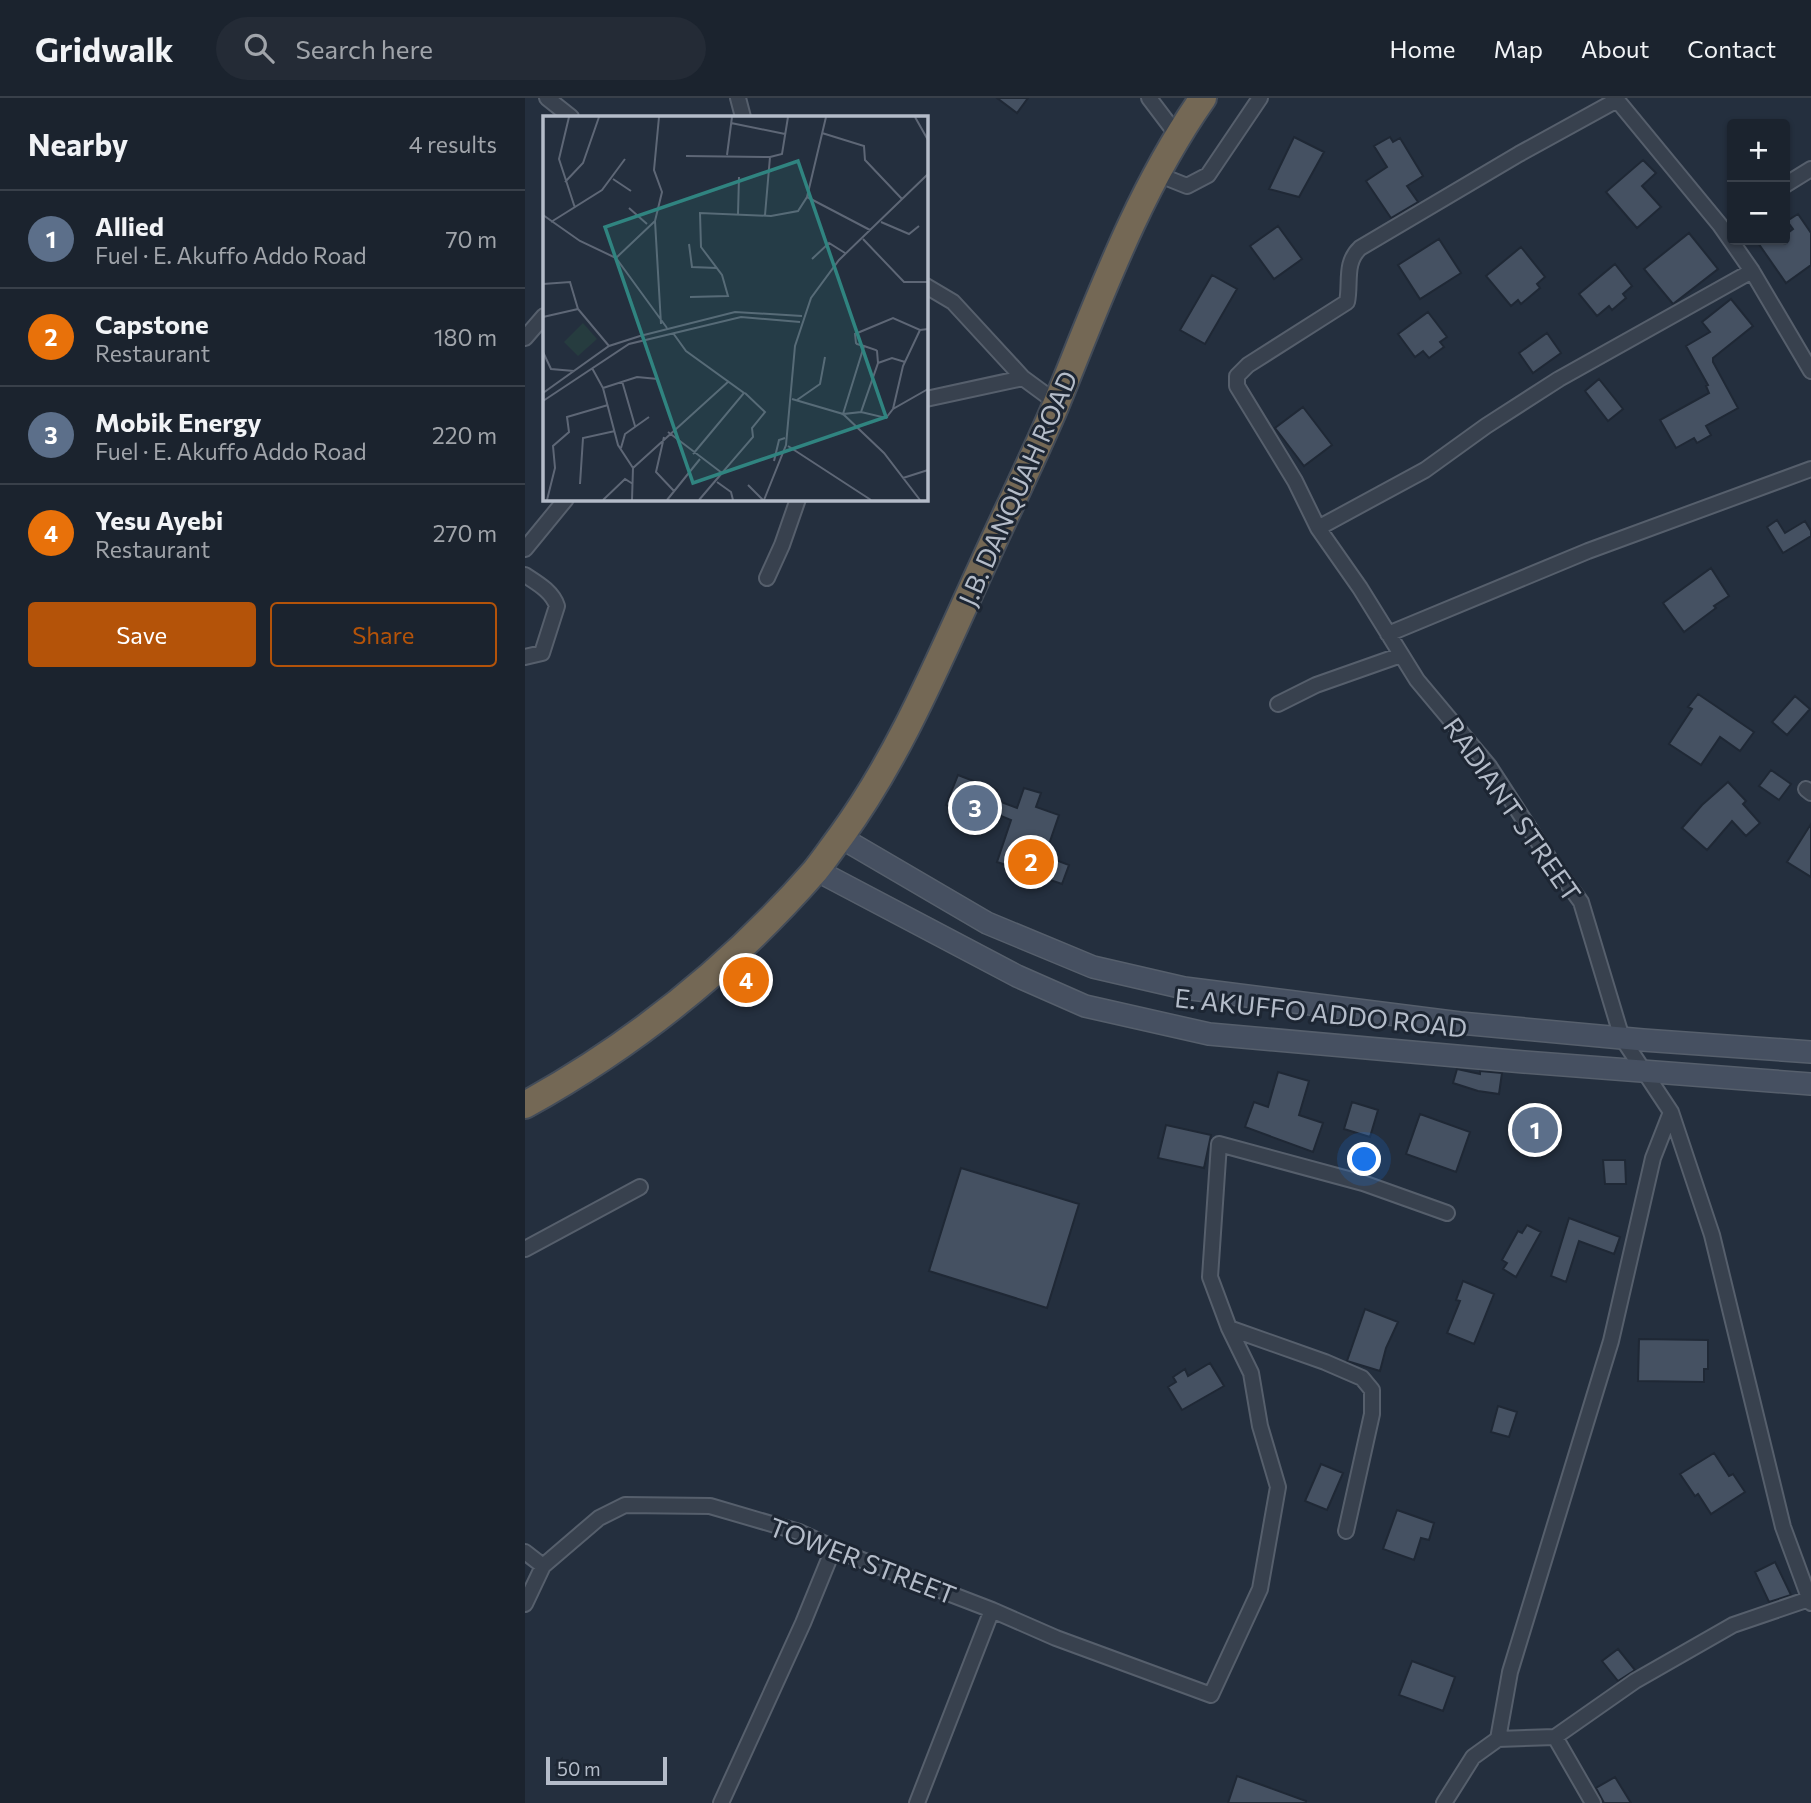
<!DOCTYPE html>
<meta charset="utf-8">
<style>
:root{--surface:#1b232e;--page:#242b36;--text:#f1f3f6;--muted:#a0a4aa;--line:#39404a;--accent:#b45309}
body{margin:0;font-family:Commissioner,sans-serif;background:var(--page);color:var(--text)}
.controls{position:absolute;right:21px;top:21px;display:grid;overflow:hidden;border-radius:7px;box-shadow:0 2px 5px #0004}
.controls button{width:63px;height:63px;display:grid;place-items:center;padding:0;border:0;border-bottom:2px solid var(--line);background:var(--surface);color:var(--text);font:35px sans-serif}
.scale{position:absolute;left:21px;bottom:18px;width:121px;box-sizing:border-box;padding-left:7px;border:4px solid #b4bcc9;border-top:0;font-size:19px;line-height:24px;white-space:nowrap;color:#b4bcc9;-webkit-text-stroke:5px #1d2633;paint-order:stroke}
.you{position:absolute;left:840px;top:1062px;width:24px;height:24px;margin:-18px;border:5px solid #fff;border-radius:50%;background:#1a73e8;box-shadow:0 0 0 10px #1a73e833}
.badge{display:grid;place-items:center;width:46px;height:46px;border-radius:50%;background:var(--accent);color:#fff;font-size:23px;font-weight:700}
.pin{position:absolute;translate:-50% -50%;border:4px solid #fff;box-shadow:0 2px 7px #0006}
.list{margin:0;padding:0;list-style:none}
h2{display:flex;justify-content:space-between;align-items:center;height:91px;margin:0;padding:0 28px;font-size:30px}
h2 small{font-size:23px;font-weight:400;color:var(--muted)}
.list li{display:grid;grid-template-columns:46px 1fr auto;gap:21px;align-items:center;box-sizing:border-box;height:98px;padding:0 28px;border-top:2px solid var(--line)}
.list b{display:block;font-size:26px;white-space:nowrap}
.list p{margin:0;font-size:23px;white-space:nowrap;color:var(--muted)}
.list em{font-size:23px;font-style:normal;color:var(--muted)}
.actions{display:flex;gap:14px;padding:21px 28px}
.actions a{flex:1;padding:16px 0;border:2px solid var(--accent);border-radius:7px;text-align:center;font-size:24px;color:var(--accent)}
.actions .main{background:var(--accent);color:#fff}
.icon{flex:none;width:38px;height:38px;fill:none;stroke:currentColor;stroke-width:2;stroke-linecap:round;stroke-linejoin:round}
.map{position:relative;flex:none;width:1286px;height:1705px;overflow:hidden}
header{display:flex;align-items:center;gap:42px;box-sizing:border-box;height:98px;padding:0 35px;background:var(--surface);border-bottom:2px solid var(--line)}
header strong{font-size:33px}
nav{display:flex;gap:38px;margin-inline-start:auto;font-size:24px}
.search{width:490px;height:63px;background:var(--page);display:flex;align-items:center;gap:18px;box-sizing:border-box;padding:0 24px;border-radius:38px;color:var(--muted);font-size:26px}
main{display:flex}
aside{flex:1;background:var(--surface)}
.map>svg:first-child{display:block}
.building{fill:#455162;stroke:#1f2835;stroke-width:2}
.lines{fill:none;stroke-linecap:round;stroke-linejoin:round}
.street-casing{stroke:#565f6c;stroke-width:18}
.secondary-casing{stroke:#565f6c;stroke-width:24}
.highway-casing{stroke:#434c59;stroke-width:30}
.street{stroke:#38414e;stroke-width:14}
.secondary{stroke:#465061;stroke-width:21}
.highway{stroke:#746855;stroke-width:26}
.labels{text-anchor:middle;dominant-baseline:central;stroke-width:6;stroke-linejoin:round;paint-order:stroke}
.street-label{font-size:26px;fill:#b4bcc9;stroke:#1d2633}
.inset-road{fill:none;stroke:#5e6776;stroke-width:2}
.view{fill:#308480;fill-opacity:0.15;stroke:#308480;stroke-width:3.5}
.inset-edge{fill:none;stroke:#b4bcc9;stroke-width:3.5}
</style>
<header>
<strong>Gridwalk</strong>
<div class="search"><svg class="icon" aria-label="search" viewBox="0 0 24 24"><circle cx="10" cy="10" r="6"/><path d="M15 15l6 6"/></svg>Search here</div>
<nav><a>Home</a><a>Map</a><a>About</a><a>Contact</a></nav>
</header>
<main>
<aside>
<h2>Nearby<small>4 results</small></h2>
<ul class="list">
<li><span class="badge" style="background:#5c6f8a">1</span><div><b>Allied</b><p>Fuel · E. Akuffo Addo Road</p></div><em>70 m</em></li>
<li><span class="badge" style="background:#e8710a">2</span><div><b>Capstone</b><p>Restaurant</p></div><em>180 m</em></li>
<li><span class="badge" style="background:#5c6f8a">3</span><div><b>Mobik Energy</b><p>Fuel · E. Akuffo Addo Road</p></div><em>220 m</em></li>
<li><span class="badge" style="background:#e8710a">4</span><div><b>Yesu Ayebi</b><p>Restaurant</p></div><em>270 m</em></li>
</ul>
<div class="actions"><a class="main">Save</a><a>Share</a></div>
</aside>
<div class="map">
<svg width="1286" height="1705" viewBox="0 0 1286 1705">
<rect width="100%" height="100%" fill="#242f3e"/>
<path class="building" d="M472 0H503L492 15Z
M769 39 799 54 774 99 744 91Z
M865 39 868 44 875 40 898 78 882 88 893 104 866 120 841 83 862 69 849 48Z
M1118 62 1131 75 1117 88 1136 109 1112 130 1081 94Z
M1273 116 1286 135V167L1261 185 1231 142H1260V137L1268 131 1262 123Z
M753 128 777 161 749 181 725 148Z
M1164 135 1193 171 1148 206 1119 171Z
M914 141 936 175 895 201 873 167Z
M996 149 1020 179 1012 186 1015 190 996 206 993 202 986 208 961 178Z
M1090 166 1107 188 1098 196 1101 200 1087 212 1084 208 1072 218 1054 196Z
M687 177 712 191 680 246 655 232Z
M1206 201 1228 228 1188 260V264L1213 310 1181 328 1186 337 1172 345 1169 340 1151 350 1135 322 1184 295 1181 288 1183 287 1161 248 1185 234 1177 224Z
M903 214 922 239 915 244 919 249 904 260 898 253 890 259 873 236Z
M1022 235 1036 255 1008 275 994 255Z
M1074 281 1098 311 1083 323 1060 293Z
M778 309 807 347 779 368 750 330Z
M1252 422 1260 435 1280 423 1286 433V438L1258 455 1242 429Z
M1186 470 1204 498 1189 508 1191 510 1159 534 1138 505Z
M1173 596 1229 634 1215 653 1195 639 1176 667 1144 646 1167 611 1163 609Z
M1270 598 1285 611 1262 637 1247 624Z
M1246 672 1266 686 1254 702 1234 688Z
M433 677 472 692 468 701 492 710 499 690 516 695 511 709 534 717 520 758 544 767 537 786 472 764 486 722 464 713 460 722 421 707Z
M1203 684 1221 703 1218 706 1235 725 1221 738 1207 723 1182 752 1157 730 1177 707Z
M1286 726V779L1262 764Z
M932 971 955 976V973L977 975 974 996 953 993 928 985Z
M753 974 784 983 774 1017 798 1025 788 1054 720 1029 729 1004 743 1009Z
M827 1004 853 1012 845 1039 819 1031Z
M895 1016 945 1034 931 1074 881 1056Z
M641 1027 686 1037 679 1070 633 1060Z
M1078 1062H1100L1101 1086H1080Z
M436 1070 554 1106 522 1210 404 1173Z
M1044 1120 1095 1139 1089 1156 1054 1143 1041 1184 1026 1178Z
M1002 1127 1016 1134 991 1179 978 1171 982 1165 977 1162 993 1133 997 1135Z
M938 1183 969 1196 949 1246 922 1235 935 1203 931 1202Z
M840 1211 873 1224 861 1250 855 1273 822 1263Z
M1114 1241 1183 1242V1271H1179V1284L1113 1283Z
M685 1265 699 1288 657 1312 643 1289 651 1284 648 1279 660 1271 663 1278Z
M973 1308 992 1314 984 1339 966 1334Z
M1189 1355 1204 1378 1208 1376 1220 1394 1186 1416 1173 1396 1170 1398 1155 1376Z
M796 1366 818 1375 802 1412 780 1403Z
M872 1412 909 1425 904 1442 896 1440 889 1462 858 1451Z
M1250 1464 1266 1497 1244 1504 1230 1474Z
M1093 1551 1110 1572 1093 1583 1077 1563Z
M887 1563 930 1579 918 1613 874 1597Z
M712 1678 781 1703V1705H703Z
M1090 1679 1106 1705H1079L1071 1690Z"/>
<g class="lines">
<defs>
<path id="street" d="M22 0 46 19
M213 0 218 19
M624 0 652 37
M632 76 662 88 683 77 735 0
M1260 87 1286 71
M1227 173 1034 281 961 328 900 372 793 430 835 490 892 582 964 668 1021 756 1056 804 1097 940 1146 1014 1187 1137 1258 1429 1286 1505
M401 188 428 204 498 280 532 305
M0 240 19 218
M401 301 498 280
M793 430 770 383 712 288V278L723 267 822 204C826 185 819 165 835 150L994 56 1092 2 1195 127 1227 173 1286 273
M0 451 41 401
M0 477C12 485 27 493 32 508L17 555 0 559
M242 480 257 447 273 401
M863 536 1063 453 1286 371
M753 606 791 587 876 557
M1281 691 1286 695
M1146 1014 1128 1060 1086 1243 985 1574 973 1641 1030 1639 1110 1583 1208 1527 1284 1501
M0 1151 115 1089
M704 1230 800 1264 837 1280 847 1292V1316L821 1433
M0 1454 18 1468
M0 1506 18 1468 74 1420 100 1407 185 1408 274 1434 324 1457 467 1512 531 1540 686 1597 735 1491 753 1389 735 1328 726 1275 704 1230 685 1179 694 1046 838 1085 922 1115
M1030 1639 1068 1705
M196 1705 278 1525 309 1449
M392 1705 467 1512
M919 1705 948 1659 973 1641"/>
<path id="secondary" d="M315 739 462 825 568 869 659 890 935 925 1118 942 1286 954
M291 772 492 878 560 908 684 936 999 964 1286 986"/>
<path id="highway" d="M0 1007C110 946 207 868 290 773 299 762 307 750 316 738 377 654 416 557 460 462 483 411 508 361 530 309 573 204 612 94 678 0"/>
</defs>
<use href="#street" class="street-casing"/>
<use href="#secondary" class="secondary-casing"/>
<use href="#highway" class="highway-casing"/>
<use href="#street" class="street"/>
<use href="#secondary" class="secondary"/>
<use href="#highway" class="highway"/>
</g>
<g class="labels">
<g class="street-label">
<text transform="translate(492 390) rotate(-66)">J.B. DANQUAH ROAD</text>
<text transform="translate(988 711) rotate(55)">RADIANT STREET</text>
<text transform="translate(796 914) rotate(6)">E. AKUFFO ADDO ROAD</text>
<text transform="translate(338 1462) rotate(21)">TOWER STREET</text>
</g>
</g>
<g transform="translate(18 18)">
<rect width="385" height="385" fill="#242f3e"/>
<path d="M40 207 54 223 35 240 21 226Z" fill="#263c3f"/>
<path class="inset-road" d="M26 1 16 43 32 92M372 1 385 24M188 7 242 18M279 17 321 30 322 44 359 83M184 39 189 1M143 40 227 41 222 99M227 41 239 38 245 1M70 63 88 75M22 66 40 47 56 1M264 81 327 114M86 92 104 108M195 98 196 61M0 99 37 125 73 142 124 212M112 105 119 76 111 54 116 1M8 106 59 74 82 43M338 106 366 118 376 110M320 123 361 166H385M146 128 149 151 174 152M73 142 112 105 118 208M269 143 286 127 302 137M0 168 27 166 35 193 66 230M147 181 185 180 179 159 158 131 157 97 228 100 255 95 264 81 283 1M0 201 35 193M130 217 143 235 201 277 150 338M321 230 300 298 318 296 335 247 334 235 333 234 321 230 314 228 313 227 312 218 350 202 377 214 385 213M0 236 8 253 31 255M335 247 349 242 362 246M49 252 60 272 75 329 90 352M79 265 92 310M60 272 94 261 115 263M0 277 66 230 97 220 192 196 259 200M249 283 300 298 341 337 377 384M254 284 277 268 282 241M0 285 86 228 198 201 257 206M350 293 360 250 377 214M318 296 343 302 350 293 385 273M125 316 179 357 210 321 209 312 222 296 202 277M121 321 113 356 131 375M245 330 328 384M78 332 82 318 106 301M231 345 236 324 242 322M360 362 385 354M174 366 188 376 190 384M37 368 40 322 72 315M205 369 220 384M4 384 12 352 10 330 26 316 24 301 65 289M60 384 82 363 90 368M89 384 90 352 186 265M124 384 157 343M156 384 179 357M221 384 243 329 252 230 268 182 296 144 385 58"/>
<path class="view" d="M255 45 343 301 150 367 62 111Z"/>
<rect width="385" height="385" class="inset-edge"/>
</g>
</svg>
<div class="controls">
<button>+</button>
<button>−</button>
</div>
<div class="scale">50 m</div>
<div class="you"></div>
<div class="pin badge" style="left:1010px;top:1032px;background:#5c6f8a">1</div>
<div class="pin badge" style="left:506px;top:764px;background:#e8710a">2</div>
<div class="pin badge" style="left:450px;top:710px;background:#5c6f8a">3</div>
<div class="pin badge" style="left:221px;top:882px;background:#e8710a">4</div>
</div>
</main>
